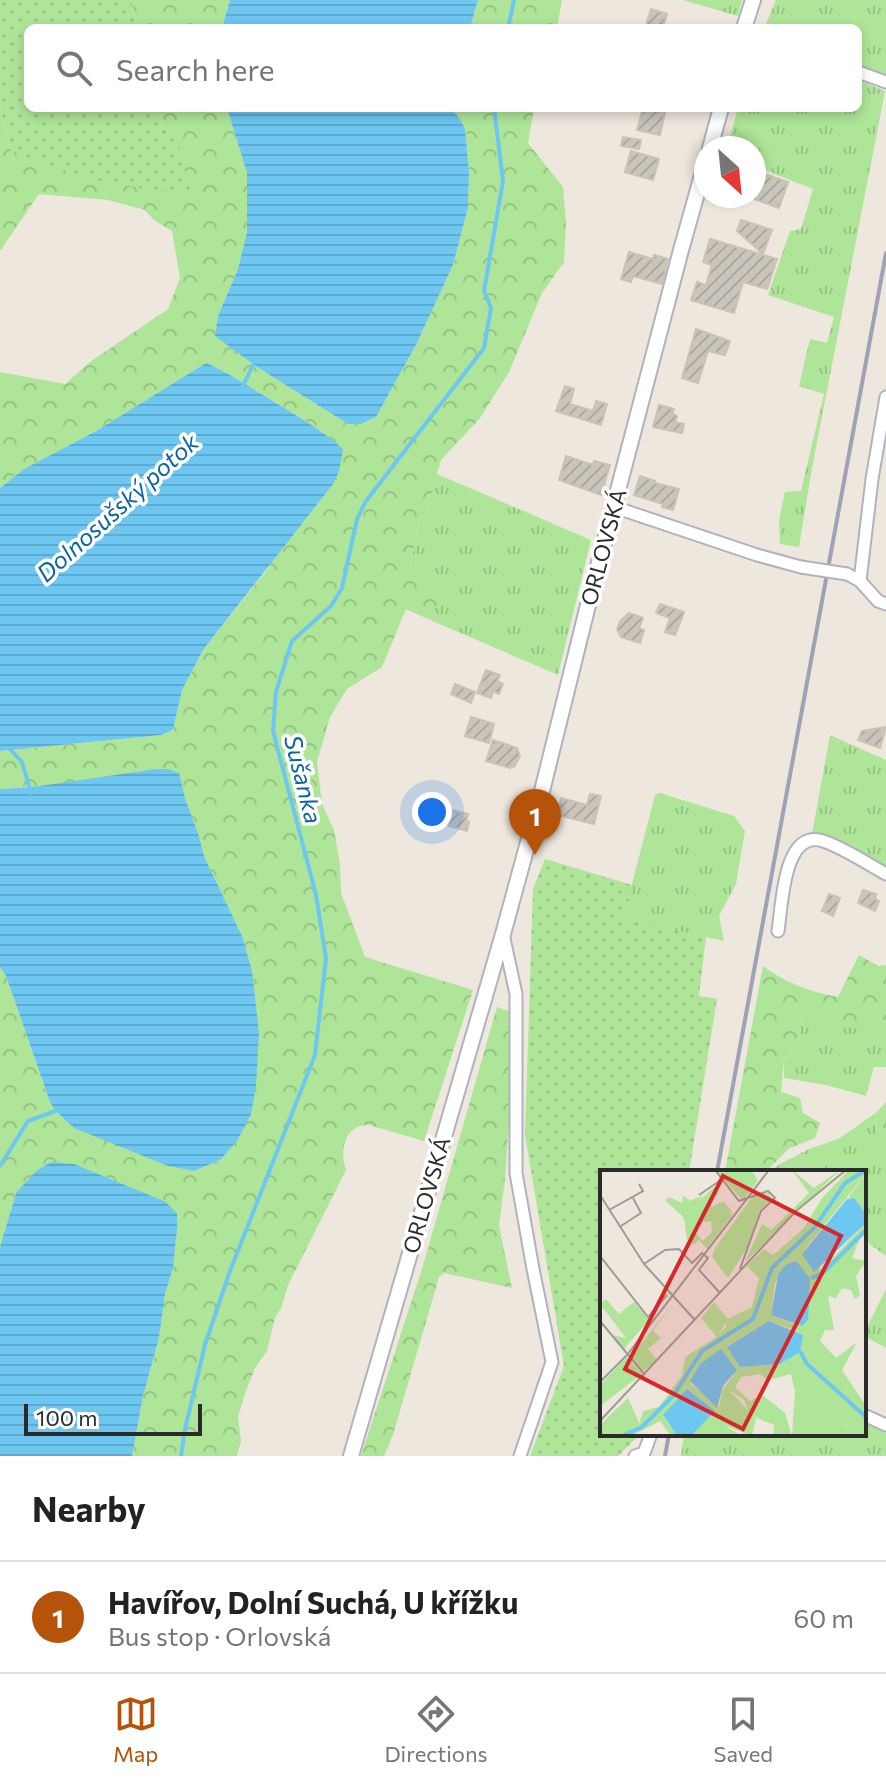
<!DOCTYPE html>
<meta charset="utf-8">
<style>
:root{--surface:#fff;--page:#f2f2f2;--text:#222;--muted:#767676;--line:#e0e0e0;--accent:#b45309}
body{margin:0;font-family:Commissioner,sans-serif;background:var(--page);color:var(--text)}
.compass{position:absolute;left:694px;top:136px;width:72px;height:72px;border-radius:50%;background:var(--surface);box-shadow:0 4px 12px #0003;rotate:153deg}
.scale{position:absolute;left:24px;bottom:20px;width:178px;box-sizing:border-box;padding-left:8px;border:4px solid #2b2b2b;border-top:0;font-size:22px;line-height:28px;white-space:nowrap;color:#2b2b2b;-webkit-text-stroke:6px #fff;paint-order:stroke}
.you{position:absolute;left:432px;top:812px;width:28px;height:28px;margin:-20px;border:6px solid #fff;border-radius:50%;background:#1a73e8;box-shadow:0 0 0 12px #1a73e833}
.badge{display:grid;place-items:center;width:52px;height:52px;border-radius:50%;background:var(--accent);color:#fff;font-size:26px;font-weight:700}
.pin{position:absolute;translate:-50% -66px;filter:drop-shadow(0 2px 4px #0008)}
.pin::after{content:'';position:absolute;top:42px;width:28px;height:24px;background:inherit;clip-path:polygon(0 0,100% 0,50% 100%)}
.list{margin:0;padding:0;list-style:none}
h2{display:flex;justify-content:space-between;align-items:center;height:104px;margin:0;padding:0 32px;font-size:34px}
h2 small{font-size:26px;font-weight:400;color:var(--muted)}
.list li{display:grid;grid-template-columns:52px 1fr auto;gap:24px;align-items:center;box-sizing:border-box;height:112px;padding:0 32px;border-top:2px solid var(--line)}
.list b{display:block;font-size:30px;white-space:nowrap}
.list p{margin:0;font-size:26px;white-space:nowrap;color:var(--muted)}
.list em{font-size:26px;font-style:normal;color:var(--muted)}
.icon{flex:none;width:44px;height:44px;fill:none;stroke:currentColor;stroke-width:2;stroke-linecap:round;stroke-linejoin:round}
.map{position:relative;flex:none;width:886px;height:1456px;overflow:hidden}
.search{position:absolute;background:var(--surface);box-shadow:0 4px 12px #0003;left:24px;right:24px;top:24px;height:88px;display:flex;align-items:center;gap:20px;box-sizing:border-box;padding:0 28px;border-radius:12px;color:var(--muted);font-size:30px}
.sheet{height:216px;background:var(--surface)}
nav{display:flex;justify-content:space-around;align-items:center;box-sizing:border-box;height:112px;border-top:2px solid var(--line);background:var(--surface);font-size:22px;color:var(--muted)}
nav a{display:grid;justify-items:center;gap:4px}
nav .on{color:var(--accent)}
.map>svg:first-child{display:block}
.grass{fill:url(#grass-tufts)}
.forest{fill:url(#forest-crowns)}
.garden{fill:url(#garden-dots)}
.water{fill:url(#water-rules)}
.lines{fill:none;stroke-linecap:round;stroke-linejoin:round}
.stream{stroke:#6ec7f1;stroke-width:4}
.building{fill:url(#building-hatch);stroke:#c9c3b6;stroke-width:2}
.minor-casing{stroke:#b1b2bf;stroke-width:15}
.secondary-casing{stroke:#b1b2bf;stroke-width:18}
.minor{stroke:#fff;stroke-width:11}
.secondary{stroke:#fff;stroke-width:14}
.rail{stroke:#9fa1b6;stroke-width:4}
.minor-bridge-casing{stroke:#b1b2bf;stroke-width:15;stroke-linecap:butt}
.minor-bridge{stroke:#fff;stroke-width:11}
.labels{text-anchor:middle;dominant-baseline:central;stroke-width:7;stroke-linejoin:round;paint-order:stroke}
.street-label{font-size:22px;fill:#2b2b2b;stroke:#fff}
.water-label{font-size:24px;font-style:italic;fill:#0b649f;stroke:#fff}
.inset-river{fill:none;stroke:#6ec7f1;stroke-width:4}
.inset-road{fill:none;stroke:#9f9c96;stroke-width:2}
.view{fill:#d62828;fill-opacity:0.15;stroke:#d62828;stroke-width:4}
.inset-edge{fill:none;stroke:#2b2b2b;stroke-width:4}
</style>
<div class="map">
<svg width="886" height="1456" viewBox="0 0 886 1456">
<defs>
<pattern id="grass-tufts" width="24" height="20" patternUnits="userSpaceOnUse" patternTransform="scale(2)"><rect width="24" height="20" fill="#aee598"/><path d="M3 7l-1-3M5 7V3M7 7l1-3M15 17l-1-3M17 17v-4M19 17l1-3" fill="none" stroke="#96c583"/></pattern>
<pattern id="forest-crowns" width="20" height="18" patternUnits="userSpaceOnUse" patternTransform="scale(2)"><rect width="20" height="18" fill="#aee598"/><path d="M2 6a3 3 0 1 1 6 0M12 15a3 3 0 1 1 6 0" fill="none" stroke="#96c583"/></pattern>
<pattern id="garden-dots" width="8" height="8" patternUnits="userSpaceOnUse" patternTransform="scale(2)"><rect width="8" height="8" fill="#aee598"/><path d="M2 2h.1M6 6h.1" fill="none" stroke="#96c583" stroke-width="1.8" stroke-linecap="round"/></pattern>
<pattern id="water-rules" width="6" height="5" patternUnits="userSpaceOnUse" patternTransform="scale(2)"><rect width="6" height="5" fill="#6ec7f1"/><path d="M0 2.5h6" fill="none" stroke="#5fabcf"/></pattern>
<pattern id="building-hatch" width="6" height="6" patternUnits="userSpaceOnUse" patternTransform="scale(2)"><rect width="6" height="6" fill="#c9c5bb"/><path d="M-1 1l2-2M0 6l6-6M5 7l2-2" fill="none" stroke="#ada9a1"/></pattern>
</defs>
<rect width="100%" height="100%" fill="#ede7dd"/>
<path class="grass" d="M683 0H742L738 16Z
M776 0H886V77L858 66V28H770L766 24Z
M858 80 885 91 812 468 799 547 780 544 779 520 785 492 801 491 824 394 799 386 810 339 827 343 834 317 768 295 790 231 801 229 813 189 754 166V148H727L738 108H858Z
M437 474 591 540 558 675 421 616 441 602 410 567 419 523Z
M830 735 886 760V869L832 836 812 834Z
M660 793 734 816 745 831 736 884 719 916 724 941 623 919 655 795Z
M811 1004 866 1029 886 1033V1067H874L866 1096 826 1085 784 1078V1060L799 1038 803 1015Z
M877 1112 876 1136 886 1140V1256L864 1240V1172H770L778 1165 807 1150 840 1138Z
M886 1289V1348L864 1336V1333Z
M864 1421 886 1433V1456H681L684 1434H864Z"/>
<path class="forest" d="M131 0H230L223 24 239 28H137Z
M478 0H562L557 28H470Z
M0 107 11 151 162 130 157 108H227L247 173V232L238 269 218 316 215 336 257 367 348 424H361L376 417 416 345 453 265 468 208 469 172 465 128 458 116 450 108H534L528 143 563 187 566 223 564 262 542 293 509 372 480 418 441 460 433 489 419 523 410 567 442 602 421 616 406 609 382 667 347 689 330 717 317 762 322 804 334 830 340 864 341 893 365 957 473 990 424 1141 369 1125C345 1124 339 1150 346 1170L288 1285 281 1308 275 1318 267 1351 255 1368 246 1391 238 1417 241 1441 237 1456H132L143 1396 159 1338 165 1294 173 1268 177 1230 16 1193 0 1247V967L6 976 50 1102 168 1166 194 1171 220 1160 242 936 204 856 199 836 185 798 33 787 0 789V751L161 735 173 730 182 690 203 650 266 571 343 449C320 428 293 413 266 397 247 385 228 372 206 363L96 431 24 469 0 488V372L65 384 90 362 168 309 180 278 172 231 154 220 145 210 108 200 39 194 0 251Z
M859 955 878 966 886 965V1033L866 1029 826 1026 811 1005 803 1015 799 1038 784 1060 781 1092 800 1098 803 1113 820 1123 815 1138 788 1149 766 1172H725L763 966C785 983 811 992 838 997Z
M497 1007 516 1014 505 1179 499 1226 512 1288 444 1273 439 1277 393 1435 384 1456H361L422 1269Z
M886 1102V1140L876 1137 877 1112Z"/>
<path class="garden" d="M0 0H131L137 28H28V108H157L162 130H175L190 193 155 191 82 177 11 151 0 107Z
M545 859 632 885 624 919 706 937 699 996 717 999 689 1172H602V1434H640L618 1456H530L564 1366 525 1135 533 889Z"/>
<path class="water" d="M230 0H478L470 28H241L223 24Z
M227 108H450L458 116 465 128 469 172 468 208 453 265 416 345 376 417 361 424H348L257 367 215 336 218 316 238 269 247 232V173Z
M206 363C228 372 248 386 268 398 294 414 321 429 343 449L339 471 333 484 203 650 182 690 173 730 161 735 0 751V488L24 469 96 431Z
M156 769H168L179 773 185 798 199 836 204 856 242 936 252 971 259 1033 256 1086 251 1114 237 1141 220 1160 194 1171 168 1166 74 1128 55 1110 50 1102 6 976 0 967V789L33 787Z
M51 1162 74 1164 166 1202 177 1214V1230L173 1268 165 1294 159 1338 143 1396 132 1456H0V1247L16 1193 36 1171Z"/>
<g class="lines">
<path class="stream" d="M508 28 514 0
M242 388 254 363
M9 748 22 762 31 793
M0 1166 28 1121 58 1110
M181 1456 185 1429 205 1345 230 1271 315 1055 326 958 316 895 273 731 276 692 292 641 331 606 342 588 357 519 366 501 484 348 491 308 484 291 503 181 494 108"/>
</g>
<path class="building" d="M651 9 667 14 663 28H645Z
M643 108H666L660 135 637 130Z
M623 137 641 140 639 149 621 146Z
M631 151 659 159 653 180 625 172Z
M754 170 788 182 779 208 754 199Z
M741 220 772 230 763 254 737 231Z
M710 239 777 259 767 289 743 282 734 313 691 300 697 282 706 285 712 265 703 262Z
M629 252 653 259 654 255 668 259 662 284 633 276 631 282 621 279Z
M696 329 730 341 725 355 708 351 698 383 682 378Z
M565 386 574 389 570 404 593 411 596 401 607 404 601 425 556 411Z
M659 405 674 409 672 414 677 416 675 422 684 424 682 433 653 427Z
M566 456 593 465 594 461 610 465 601 495 559 480Z
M640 476 655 481V483L679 489 673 510 662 507 663 504 634 495Z
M660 604 684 612 675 635 665 632 670 618 656 613Z
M629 613 643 618 639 628 644 630 640 643 621 637 617 629 620 621Z
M486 670 500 675 497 681 503 684 499 694 493 691 491 698 477 693Z
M455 684 475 692 471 703 451 694Z
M471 717 494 724 489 743 465 736Z
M886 727 880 748 858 740 862 731Z
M493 740 517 748 520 756 514 767 511 766 510 768 486 761Z
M590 794 601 796 594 824 557 815 561 798 587 805Z
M452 810 468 814 466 821 469 822 467 831 439 823 441 815 450 817Z
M863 890 876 894 875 899 879 901 875 911 858 903Z
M829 894 840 898 833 916 822 911Z"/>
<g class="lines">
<defs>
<path id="minor" d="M858 72 886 82
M614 507 757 555 801 567
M847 574 860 581 878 601 886 604
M860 581 872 479 886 397
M778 931C782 907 783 828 823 841 842 847 868 864 886 874
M503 934 516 994V1173L533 1269 552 1362 520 1456
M864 1415 886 1425
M635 1456 644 1453 651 1434"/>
<path id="secondary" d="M744 28 753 0
M710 148 721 108
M351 1456 503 934 542 791 590 597 681 250 706 161"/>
</defs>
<use href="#minor" class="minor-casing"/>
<use href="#secondary" class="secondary-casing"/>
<use href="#minor" class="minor"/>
<use href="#secondary" class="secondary"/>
<path class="rail" d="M717 1172 886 253
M665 1456 669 1434"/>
<defs>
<path id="minor-bridge" d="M801 567 847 574"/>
</defs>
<use href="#minor-bridge" class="minor-bridge-casing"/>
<use href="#minor-bridge" class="minor-bridge"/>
</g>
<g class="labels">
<g class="street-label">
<text transform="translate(603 547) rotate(-75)">ORLOVSKÁ</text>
<text transform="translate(426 1195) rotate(-74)">ORLOVSKÁ</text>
</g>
<g class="water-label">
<text transform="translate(117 507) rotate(-42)">Dolnosušský potok</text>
<text transform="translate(304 779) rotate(76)">Sušanka</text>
</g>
</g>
<g transform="translate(600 1170)">
<rect width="266" height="266" fill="#ede7dd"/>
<path d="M151 0 158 10 143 31 116 1ZM266 4V44L249 27ZM114 17 118 24 109 31 112 37 123 31 132 41 123 51 101 52 93 36ZM6 129 19 144 34 132 49 150 24 179 12 165 26 168 0 134ZM114 132 128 149 117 167 101 148ZM73 133 53 161 61 168 48 179 57 190 43 201 31 187ZM27 187 42 204 0 236V215ZM216 212 240 239 244 256 257 255 264 266H192L195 222ZM28 228 40 255 7 262 1 254Z" fill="#aee598"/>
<path d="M192 0 214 18 240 0 145 92 162 54 171 60 209 23ZM249 0H266V4L205 79 221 100 266 53 252 88 266 91 256 106 260 125 255 129 251 120 242 118 236 128 228 126 234 160H225L220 171 236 188 257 172 242 200 266 236V266L250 255 244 256 242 266 240 239 222 228 216 212 195 222 191 204 168 210 160 204 141 207 135 217 150 231 162 225 185 243 192 266H174V255L150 245 144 230 131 221 124 255 142 266H91L114 241 87 219 63 246 77 266H71L60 251 31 266H0L1 254 7 262 39 255 43 241 59 237 82 205 85 187 115 168 126 157 125 150 152 137 159 108 147 96 164 79 173 85 204 58 222 28ZM185 94 208 129 197 155 171 145 175 113ZM169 151 192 159 200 182 180 194 140 197 128 176ZM100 194 135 203 122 220 119 237 90 213ZM83 25 90 31 103 25 93 38 103 49 93 60 103 71 112 62 111 53 134 42 107 79 99 70 93 75 87 70 84 48 65 30 69 27 82 33Z" fill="#aee598" fill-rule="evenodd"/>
<path d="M168 23 172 29 160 40 150 73 128 108 112 87 115 78 153 26ZM130 221 156 249 152 266 124 255Z" fill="#aee598"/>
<path d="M254 28 266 44V53L214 102 202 84 247 29ZM196 91 210 108 208 150 202 156 171 145 178 105 185 95ZM169 151 203 165 200 182 180 194 140 197 127 177ZM121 179 137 200 123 216 117 238 90 211 100 194ZM87 219 115 241 91 266H77L63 245Z" fill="#6ec7f1"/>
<path class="inset-river" d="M211 108 222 104 266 60M200 181 207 194 266 247M22 266 42 257 73 226 102 181 153 149 172 98 215 57 245 13 266 0"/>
<path class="inset-road" d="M115 0 139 31 168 21 175 28 161 41 140 99M0 25 44 94 94 149M99 25 121 10M9 40 43 21 39 14M21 56 41 43 33 28M0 86 48 147 67 125M44 94 65 80 79 79 92 93 102 83 108 88 99 100 120 123M0 151 45 205M0 212 27 185 169 0M0 251 196 41 246 0"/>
<path class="view" d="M123 6 241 66 143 259 25 199Z"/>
<rect width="266" height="266" class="inset-edge"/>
</g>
</svg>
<svg class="compass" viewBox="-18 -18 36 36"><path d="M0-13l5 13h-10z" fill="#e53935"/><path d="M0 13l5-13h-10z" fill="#767676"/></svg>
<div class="scale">100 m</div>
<div class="you"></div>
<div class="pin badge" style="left:535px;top:855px">1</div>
<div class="search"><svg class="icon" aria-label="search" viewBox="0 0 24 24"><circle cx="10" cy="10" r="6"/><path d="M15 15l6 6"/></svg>Search here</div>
</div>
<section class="sheet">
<h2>Nearby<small></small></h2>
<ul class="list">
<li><span class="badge">1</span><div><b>Havířov, Dolní Suchá, U křížku</b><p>Bus stop · Orlovská</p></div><em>60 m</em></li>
</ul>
</section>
<nav>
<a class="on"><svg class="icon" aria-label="map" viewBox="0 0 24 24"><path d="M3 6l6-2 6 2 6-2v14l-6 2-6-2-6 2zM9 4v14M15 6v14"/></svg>Map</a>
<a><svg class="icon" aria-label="directions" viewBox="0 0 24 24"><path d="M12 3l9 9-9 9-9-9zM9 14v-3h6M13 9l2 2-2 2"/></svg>Directions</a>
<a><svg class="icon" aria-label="saved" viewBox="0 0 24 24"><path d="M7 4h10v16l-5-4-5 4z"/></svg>Saved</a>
</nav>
